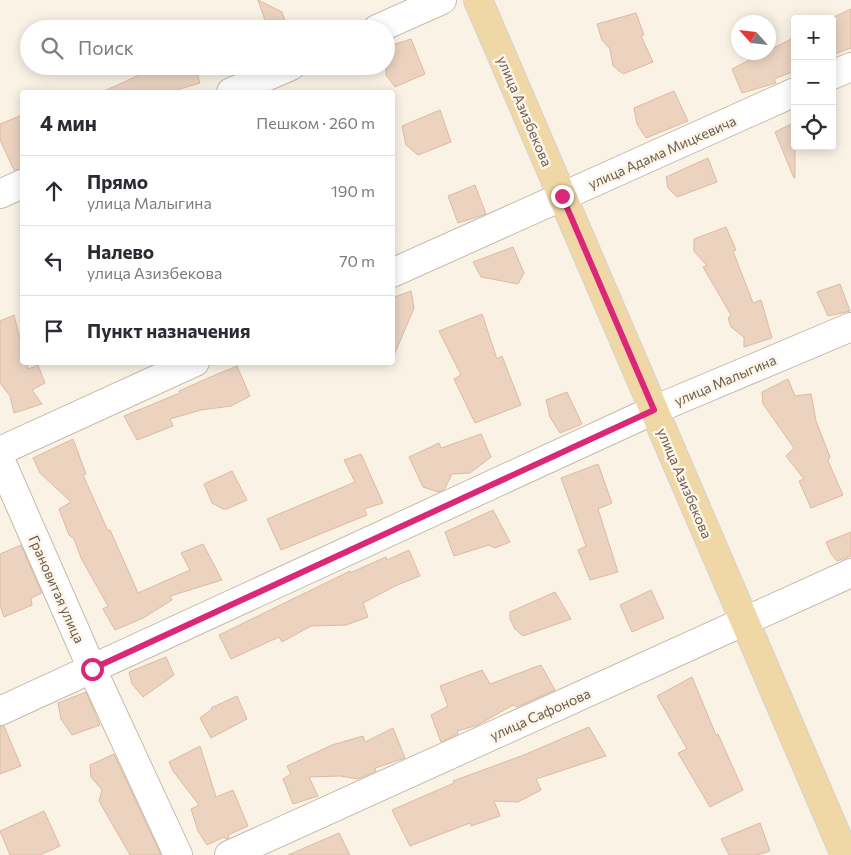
<!DOCTYPE html>
<html lang="ru">
<meta charset="utf-8">
<style>
:root{--surface:#fff;--page:#f2f2f3;--text:#2b2b33;--muted:#7c7c81;--line:#e1e1e2}
body{margin:0;font-family:Commissioner,sans-serif;background:var(--page);color:var(--text)}
.controls{position:absolute;right:15px;top:15px;display:grid;overflow:hidden;border-radius:5px;box-shadow:0 2px 12px #0003}
.controls button{width:45px;height:45px;display:grid;place-items:center;padding:0;border:0;border-bottom:1px solid var(--line);background:var(--surface);color:var(--text);font:25px sans-serif}
.compass{position:absolute;left:731px;top:15px;width:45px;height:45px;border-radius:50%;background:var(--surface);box-shadow:0 2px 12px #0003;rotate:297deg}
.stop{position:absolute;width:15px;height:15px;margin:-11px;border:4px solid #db2777;border-radius:50%;background:#fff}
.stop.end{background:#db2777;border-color:#fff;box-shadow:0 1px 5px #0008}
.list{margin:0;padding:0;list-style:none}
h2{display:flex;justify-content:space-between;align-items:center;height:65px;margin:0;padding:0 20px;font-size:21px}
h2 small{font-size:16px;font-weight:400;color:var(--muted)}
.list li{display:grid;grid-template-columns:32px 1fr auto;gap:15px;align-items:center;box-sizing:border-box;height:70px;padding:0 20px;border-top:1px solid var(--line)}
.list b{display:block;font-size:19px;white-space:nowrap}
.list p{margin:0;font-size:16px;white-space:nowrap;color:var(--muted)}
.list em{font-size:16px;font-style:normal;color:var(--muted)}
.icon{flex:none;width:28px;height:28px;fill:none;stroke:currentColor;stroke-width:2;stroke-linecap:round;stroke-linejoin:round}
.map{position:relative;flex:none;width:851px;height:855px;overflow:hidden}
.search{position:absolute;background:var(--surface);box-shadow:0 2px 12px #0003;left:20px;top:20px;width:375px;height:55px;display:flex;align-items:center;gap:12px;box-sizing:border-box;padding:0 18px;border-radius:28px;color:var(--muted);font-size:19px}
.panel{position:absolute;background:var(--surface);box-shadow:0 2px 12px #0003;left:20px;top:90px;width:375px;height:275px;border-radius:5px}
.map>svg:first-child{display:block}
.building{fill:#ebd3c0;stroke:#dbbba2}
.lines{fill:none;stroke-linecap:round;stroke-linejoin:round}
.minor-casing{stroke:#c8baac;stroke-width:30}
.major-casing{stroke:#d6d1cd;stroke-width:30}
.minor{stroke:#fff;stroke-width:28}
.major{stroke:#efd8a5;stroke-width:28}
.route{stroke:#db2777;stroke-width:6}
.labels{text-anchor:middle;dominant-baseline:central;stroke-width:5;stroke-linejoin:round;paint-order:stroke}
.street-label{font-size:14px;fill:#6e5b4d;stroke:#fcf6ea}
</style>
<div class="map">
<svg width="851" height="855" viewBox="0 0 851 855">
<rect width="100%" height="100%" fill="#f9f2e5"/>
<path class="building" d="M258 0 282 12 288 29H268Z
M851 9V48L832 55V18Z
M636 13 644 35 641 36 653 62 623 74 613 66 610 49 602 40 597 24Z
M795 37V71L774 79 776 83 742 93 732 69 765 52H768V51Z
M411 39 425 74 395 87 386 75V47Z
M159 66H195L200 83 170 92H102Z
M674 91 688 121 646 138 637 124 634 108Z
M440 110 451 142 418 155 406 145 402 126Z
M22 115V169L14 170 0 140V124Z
M795 122V178H794L775 132Z
M708 158 717 182 677 197 668 188 666 177Z
M475 185 486 214 458 223 448 196Z
M726 227 736 250 733 251 753 303 761 300 772 338 744 347V337L731 327 728 318 731 315 703 267 707 266 694 251V239Z
M513 247 524 273 518 284 481 277 473 262Z
M840 284 850 311 828 316 817 292Z
M411 291 414 308 392 360V298Z
M482 314 497 359 502 356 521 405 475 423 454 379 461 375 439 331Z
M14 315 22 347V362H27L28 369 38 365 45 383 32 390 42 404 14 413 10 396 0 383V321Z
M237 366 250 396 231 406 201 410 170 419 173 426 137 440 124 416 180 393 179 391 208 378Z
M788 379 795 396 811 394 816 421 830 457 828 461 843 495 811 508 799 481 804 479 786 456 794 448 763 404 762 392Z
M567 392 582 424 560 433 550 417 546 400Z
M481 434 491 457 470 473 452 474 444 490 438 492 423 487 409 457 439 443 441 448Z
M73 439 86 474 83 475 108 531 110 530 138 593 190 570 181 553 203 544 222 580 170 596 172 600 143 618 115 630 103 609 108 606 81 558 74 539 69 535 59 509 71 502 40 473 33 458Z
M361 454 383 503 364 509 367 515 281 550 267 519 355 482 344 460Z
M598 464 612 503 598 509 618 572 590 580 578 550 586 546 561 478Z
M232 471 247 500 227 509H223L212 503 204 484Z
M493 510 510 542 495 548 489 545 454 556 445 532Z
M851 532V556L837 561 831 554 826 542Z
M21 545 42 593 31 598 32 605 4 617 0 605V554Z
M409 550 420 576 395 586 363 603 368 617 346 625 311 626 282 642 279 637 231 659 219 635 350 571V573L386 557 387 560Z
M651 590 664 618 632 632 620 605Z
M555 592 571 619 523 636 515 629 510 619V612Z
M166 657 174 675 143 697 132 684 129 672Z
M541 665 555 690 517 707 513 705 478 725 457 731 458 734 441 742 431 715 448 706 440 686 482 670 490 684Z
M692 677 716 735 718 734 743 790 710 807 678 753 687 749 657 696Z
M86 692 100 725 72 735 61 719 58 703Z
M237 696 247 719 211 738 200 718 212 709 211 708Z
M0 726H4L21 766 0 774Z
M589 727 606 756 536 779 541 790 518 802 494 801 500 816 471 826 470 823 410 846 392 810 454 783 453 781 524 755Z
M393 728 405 758 375 768 376 771 358 779 340 776 309 777 318 796 293 804 283 779 291 774 287 766 332 745 363 736 365 742Z
M200 746 216 797 233 790 248 826 228 835 229 838 226 839 224 837 207 845 198 831 191 809 199 805 173 771 169 762Z
M114 754 161 855H130L99 801 102 790 91 777 90 765Z
M44 811 60 846 40 855H10L0 831Z
M760 823 770 851 757 855H729L721 839Z
M339 833 350 855H288Z"/>
<g class="lines">
<defs>
<path id="minor" d="M377 29 442 0
M832 75 851 67
M231 92 291 66
M0 194 22 184
M392 273 795 92
M0 451 195 362
M0 459 92 669 178 855
M0 711 654 410 851 327
M229 855 851 573"/>
<path id="major" d="M478 0 845 855"/>
</defs>
<use href="#minor" class="minor-casing"/>
<use href="#major" class="major-casing"/>
<use href="#minor" class="minor"/>
<use href="#major" class="major"/>
</g>
<g class="lines">
<path class="route" d="M92 669 654 410 562 196"/>
</g>
<g class="labels">
<g class="street-label">
<text transform="translate(525 111) rotate(67)">улица Азизбекова</text>
<text transform="translate(662 152) rotate(-24)">улица Адама Мицкевича</text>
<text transform="translate(725 380) rotate(-23)">улица Малыгина</text>
<text transform="translate(685 483) rotate(67)">улица Азизбекова</text>
<text transform="translate(57 589) rotate(66)">Грановитая улица</text>
<text transform="translate(540 714) rotate(-24)">улица Сафонова</text>
</g>
</g>
</svg>
<div class="controls">
<button>+</button>
<button>−</button>
<button><svg class="icon" aria-label="locate" viewBox="0 0 24 24"><circle cx="12" cy="12" r="6"/><path d="M12 2v4M12 18v4M2 12h4M18 12h4"/></svg></button>
</div>
<svg class="compass" viewBox="-18 -18 36 36"><path d="M0-13l5 13h-10z" fill="#e53935"/><path d="M0 13l5-13h-10z" fill="#7c7c81"/></svg>
<div class="stop" style="left:92px;top:669px"></div>
<div class="stop end" style="left:562px;top:196px"></div>
<div class="search"><svg class="icon" aria-label="search" viewBox="0 0 24 24"><circle cx="10" cy="10" r="6"/><path d="M15 15l6 6"/></svg>Поиск</div>
<section class="panel">
<h2>4 мин<small>Пешком · 260 m</small></h2>
<ul class="list">
<li><svg class="icon" aria-label="ahead" viewBox="0 0 24 24"><path d="M12 20V5M6 11l6-6 6 6"/></svg><div><b>Прямо</b><p>улица Малыгина</p></div><em>190 m</em></li>
<li><svg class="icon" aria-label="left" viewBox="0 0 24 24"><path d="M17 20v-9H6M10 6l-5 5 5 5"/></svg><div><b>Налево</b><p>улица Азизбекова</p></div><em>70 m</em></li>
<li><svg class="icon" aria-label="arrive" viewBox="0 0 24 24"><path d="M6 21V4h12l-3 4 3 4H6"/></svg><div><b>Пункт назначения</b></div></li>
</ul>
</section>
</div>
